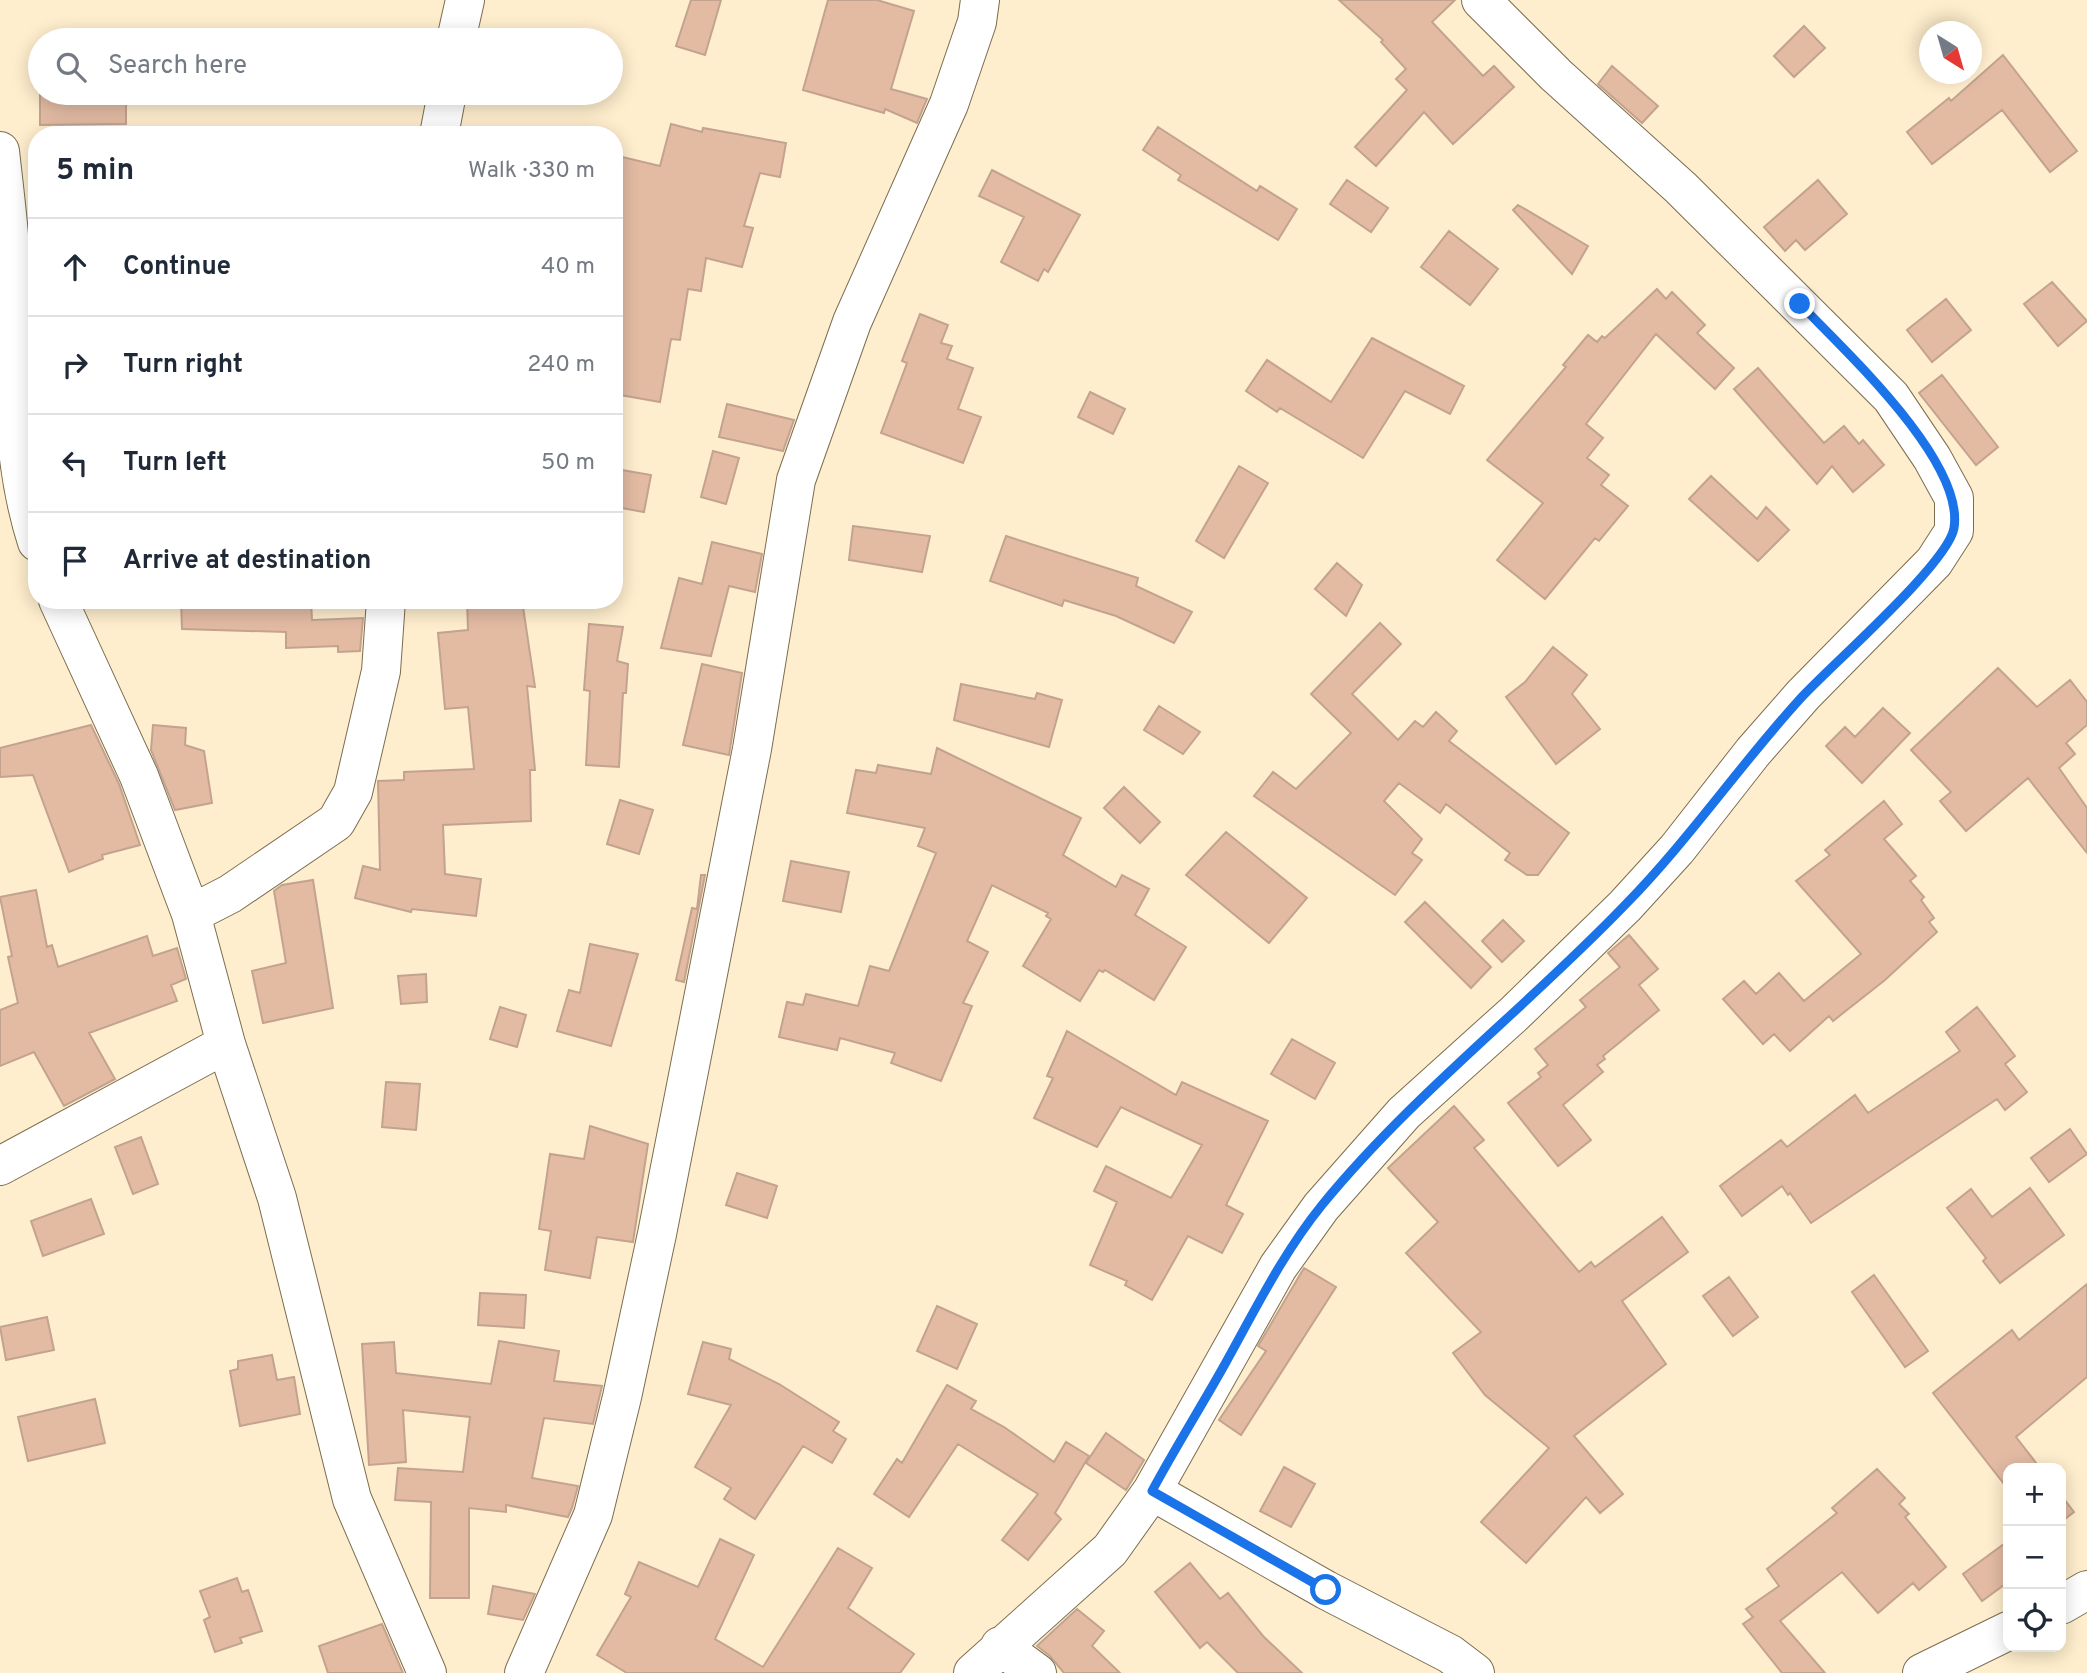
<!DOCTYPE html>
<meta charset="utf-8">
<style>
:root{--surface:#fff;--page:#f2f2f3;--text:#1f2937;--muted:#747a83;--line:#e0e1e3}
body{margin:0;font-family:Overpass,sans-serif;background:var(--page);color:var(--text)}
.controls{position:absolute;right:21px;bottom:21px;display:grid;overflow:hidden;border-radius:14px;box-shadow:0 4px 18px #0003}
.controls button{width:63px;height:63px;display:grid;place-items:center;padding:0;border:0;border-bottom:2px solid var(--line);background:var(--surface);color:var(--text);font:35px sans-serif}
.compass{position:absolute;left:1919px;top:21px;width:63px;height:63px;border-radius:50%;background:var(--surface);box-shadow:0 4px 18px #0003;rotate:143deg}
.stop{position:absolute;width:21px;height:21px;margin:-16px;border:5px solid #1a73e8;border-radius:50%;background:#fff}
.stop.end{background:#1a73e8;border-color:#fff;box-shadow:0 2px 7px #0008}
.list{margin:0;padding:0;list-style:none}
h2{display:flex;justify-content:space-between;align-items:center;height:91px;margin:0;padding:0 28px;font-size:30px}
h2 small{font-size:23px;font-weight:400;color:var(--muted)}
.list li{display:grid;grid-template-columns:46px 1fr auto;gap:21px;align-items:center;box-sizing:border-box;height:98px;padding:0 28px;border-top:2px solid var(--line)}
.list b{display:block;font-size:26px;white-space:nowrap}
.list em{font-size:23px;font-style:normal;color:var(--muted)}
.icon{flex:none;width:38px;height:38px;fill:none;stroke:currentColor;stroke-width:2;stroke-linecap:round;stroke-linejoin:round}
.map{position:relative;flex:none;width:2087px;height:1673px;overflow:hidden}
.search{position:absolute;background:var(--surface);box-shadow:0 4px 18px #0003;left:28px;top:28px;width:595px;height:77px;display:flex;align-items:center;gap:18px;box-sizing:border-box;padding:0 24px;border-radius:38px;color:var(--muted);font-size:26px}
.panel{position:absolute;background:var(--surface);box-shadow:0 4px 18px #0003;left:28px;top:126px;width:595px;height:483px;border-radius:28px}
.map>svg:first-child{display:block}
.building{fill:#e3bba3;stroke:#c3a390;stroke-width:2}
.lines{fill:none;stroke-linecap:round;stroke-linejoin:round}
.street-casing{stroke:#7b6d4f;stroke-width:40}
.street{stroke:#fff;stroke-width:38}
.route{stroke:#1a73e8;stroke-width:9}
</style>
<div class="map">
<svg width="2087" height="1673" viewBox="0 0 2087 1673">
<rect width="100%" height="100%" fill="#feeecd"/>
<path class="building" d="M691 0H721L705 55 676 46Z
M828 0H877L914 11 891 89 927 99 917 123 885 109 884 113 803 90Z
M1339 0H1455L1432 22 1483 76 1494 66 1514 87 1453 144 1424 112 1376 166 1355 147 1407 90 1396 79 1406 69 1381 42 1383 40Z
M1804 26 1825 48 1794 77 1774 56Z
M2003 55 2077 151 2050 172 2002 110 1932 164 1907 132 1949 98 1951 101Z
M1612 66 1658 106 1642 123 1598 84Z
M40 93H126V124L40 125Z
M671 124 702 132 703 128 786 143 780 177 760 173 744 226 753 228 742 267 706 258 701 291 688 289 680 340 671 339 660 402 614 394V155L660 166Z
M1158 127 1257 191 1260 186 1297 209 1278 240 1178 180 1181 175 1143 150Z
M992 170 1080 215 1048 272 1044 269 1038 281 1001 262 1024 217 979 196Z
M1347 180 1388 208 1371 232 1330 204Z
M1818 180 1847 214 1805 250 1796 240 1785 251 1764 227Z
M1518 205 1588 246 1572 274 1513 210Z
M1449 231 1498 269 1470 305 1421 267Z
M2052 282 2087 321 2058 346 2024 304Z
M1657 289 1666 299 1672 292 1705 325 1697 333 1734 368 1715 389 1656 334 1586 424 1603 438 1587 458 1609 475 1601 485 1628 506 1599 541 1595 538 1545 599 1497 560 1543 503 1487 460 1566 367 1563 365 1588 335 1597 342 1602 336 1605 338Z
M1946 299 1971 330 1932 362 1907 330Z
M920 314 948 325 941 343 952 346 947 359 973 368 958 409 981 417 963 463 881 433 907 363 902 361Z
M1372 338 1464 386 1450 414 1405 391 1363 458 1280 408 1277 412 1246 391 1267 360 1331 402Z
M1758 368 1824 443 1844 426 1859 444 1863 440 1884 465 1853 492 1832 466 1817 484 1734 389Z
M1942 375 1998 447 1976 465 1919 393Z
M1090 392 1125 409 1113 434 1078 417Z
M727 404 794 420 783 451 719 437Z
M713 451 739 458 726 504 701 497Z
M1239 466 1268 483 1224 558 1196 541Z
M622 470 651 475 644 512 616 507Z
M1711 476 1757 519 1766 507 1789 530 1758 561 1689 499Z
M853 526 930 536 922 572 849 560Z
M1006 536 1138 578 1136 586 1192 612 1174 643 1116 616 1064 600 1062 606 990 581Z
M712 542 762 554 755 592 729 586 711 656 661 648 679 578 702 584Z
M1337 563 1362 585 1346 616 1315 589Z
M181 600H311L312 620 363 618 360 651 338 652V646L286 648V632L182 629Z
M467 600H522L535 687 527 686 535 770H530L531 821 443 825 445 874 481 879 476 916 412 909 411 912 355 898 363 866 380 870 378 781 404 780V772L474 769 468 707 445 709 438 633 468 630Z
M1380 623 1401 644 1352 694 1398 740 1415 721 1423 727 1436 712 1457 731 1449 741 1569 833 1538 875H1527L1505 860 1510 853 1446 804 1440 813 1399 783 1384 801 1422 839 1412 853 1422 860 1395 895 1254 796 1273 772 1296 789 1351 733 1311 694Z
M589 624 623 627 617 661 628 664 626 693H623L619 767 586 765 590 691 584 690Z
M1553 647 1587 675 1572 694 1600 729 1556 764 1506 697 1525 682Z
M702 664 742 673 729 755 683 745Z
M1998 668 2037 707 2070 680 2087 702V725L2066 743 2075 754 2059 768 2087 808V853L2028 778 1966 831 1940 801 1951 792 1911 750Z
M961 684 1035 699 1037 693 1062 700 1049 747 954 720Z
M1159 706 1200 732 1183 754 1144 730Z
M1883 708 1910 733 1862 783 1826 746 1845 727 1855 737Z
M91 725 119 784 140 845 102 855 103 859 69 872 33 775 0 777V748Z
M153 725 186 728 185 745 204 751 212 803 175 810 151 750Z
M937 748 1081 818 1063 855 1116 887 1122 875 1149 889 1135 915 1186 947 1154 1000 1105 970 1103 972 1099 970 1080 1001 1023 966 1051 919 1046 916 1048 913 992 885 967 941 988 952 963 1003 972 1006 941 1081 891 1063 895 1053 840 1038 837 1050 779 1037 787 1002 803 1005 806 994 858 1006 870 966 889 971 936 853 918 846 925 828 847 813 856 770 876 773 878 765 931 774Z
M1124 787 1160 822 1140 843 1104 808Z
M620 800 653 810 639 854 607 844Z
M1884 801 1902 824 1884 839 1916 876 1910 881 1924 897 1921 900 1934 918 1929 922 1937 932 1885 980 1833 1021 1829 1016 1790 1051 1774 1034 1763 1044 1723 999 1744 981 1756 994 1779 973 1804 1001 1861 954 1796 881 1830 855 1825 850Z
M1226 832 1307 898 1269 943 1186 875Z
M791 861 849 872 841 912 783 901Z
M701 875H705L684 982 676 980 692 908 697 909Z
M313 880 333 1008 263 1023 252 971 286 963 274 891 282 885Z
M36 890 47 947 52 945 58 967 147 936 153 956 177 948 186 979 171 985 177 1001 89 1033 115 1079 64 1106 34 1052 0 1066V1010L18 1003 8 957 12 956 0 897Z
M1425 902 1491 967 1471 988 1405 922Z
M1503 920 1524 941 1502 962 1482 941Z
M1629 935 1658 969 1639 985 1659 1010 1603 1056 1605 1059 1597 1065 1603 1072 1563 1105 1591 1140 1558 1166 1508 1103 1541 1077 1538 1073 1548 1065 1535 1049 1586 1007 1580 1000 1620 967 1608 953Z
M590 944 638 954 611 1046 557 1031 569 990 580 993Z
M426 974 427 1002 401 1004 398 976Z
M500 1007 526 1015 517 1047 490 1039Z
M1977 1007 2015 1056 2005 1064 2027 1092 2005 1110 1997 1099 1811 1223 1790 1193 1788 1195 1782 1186 1742 1216 1720 1186 1781 1140 1787 1147 1855 1095 1868 1113 1960 1051 1946 1032Z
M1067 1031 1176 1095 1182 1082 1268 1121 1226 1205 1243 1214 1222 1253 1188 1236 1152 1300 1125 1285 1127 1281 1090 1265 1117 1202 1094 1191 1106 1166 1171 1198 1202 1145 1121 1107 1097 1147 1034 1118 1053 1078 1047 1076Z
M1292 1039 1335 1063 1315 1099 1271 1074Z
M386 1082 420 1084 416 1130 382 1127Z
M1454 1106 1484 1140 1474 1148 1579 1272 1591 1262 1595 1267 1662 1217 1688 1252 1622 1301 1666 1364 1574 1436 1623 1494 1600 1513 1586 1497 1526 1563 1481 1522 1549 1448 1485 1395 1453 1353 1481 1332 1406 1253 1438 1222 1388 1168Z
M590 1126 648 1144 633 1242 597 1237 590 1278 545 1270 551 1231 539 1229 550 1154 584 1159Z
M2070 1129 2087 1154 2049 1182 2031 1158Z
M141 1137 158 1184 133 1194 115 1147Z
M737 1173 777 1186 767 1218 726 1205Z
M2030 1188 2064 1235 2000 1283 1983 1261 1986 1258 1947 1208 1971 1189 1992 1217Z
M91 1199 104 1234 43 1256 31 1221Z
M1304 1268 1336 1287 1241 1435 1219 1420 1266 1351 1258 1346Z
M1874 1275 1928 1351 1905 1367 1852 1292Z
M1729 1277 1758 1317 1733 1336 1703 1296Z
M2087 1284V1377L2016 1437 2040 1468H2008V1489L1933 1393 2012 1330 2019 1340Z
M480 1293 526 1295 524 1328 478 1325Z
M937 1306 977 1324 957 1369 917 1351Z
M47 1317 54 1350 6 1360 0 1327Z
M499 1341 559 1351 554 1381 602 1386 593 1424 544 1418 532 1478 578 1486 572 1508 568 1517 506 1505V1512L469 1508V1598H430L431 1502 395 1500 398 1468 463 1472 470 1417 403 1410 406 1462 369 1465 362 1344 394 1342 396 1373 491 1384Z
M703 1342 731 1349 729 1359 779 1384 839 1422 833 1431 846 1439 832 1463 803 1446 755 1519 724 1499 731 1488 695 1467 731 1405 688 1394Z
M272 1355 277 1380 294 1377 300 1414 240 1426 230 1371 238 1369V1361Z
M947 1385 976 1401 971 1409 1004 1427 1054 1462 1066 1442 1089 1456 1055 1513 1061 1519 1028 1560 1002 1540 1038 1494 958 1444 909 1517 874 1494 897 1459 902 1463Z
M95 1399 105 1443 28 1461 18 1417Z
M1106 1433 1144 1460 1126 1490 1086 1463Z
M1284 1467 1315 1484 1291 1527 1260 1511Z
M1877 1469 1905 1498 1899 1504 1909 1514 1905 1517 1946 1567 1919 1590 1913 1583 1878 1613 1842 1572 1780 1621 1825 1673H1782L1743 1624 1753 1617 1746 1609 1779 1586 1767 1569 1837 1513 1832 1508Z
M2061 1495 2074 1512 2061 1522Z
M720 1539 754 1555 715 1639 763 1667 838 1548 872 1568 848 1608 914 1654 900 1673H627L597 1655 631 1597 625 1594 639 1562 698 1587Z
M2008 1541V1582L1982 1601 1963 1574Z
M1190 1563 1220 1599 1228 1593 1263 1636 1302 1673H1238L1207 1642 1200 1648 1155 1592Z
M237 1578 242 1592 248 1590 262 1631 240 1638 242 1643 215 1652 204 1620 210 1617 200 1591Z
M493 1586 535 1594 523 1620 488 1614Z
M1077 1609 1104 1631 1092 1646 1120 1673H1064L1050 1656 1037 1646Z
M382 1624 403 1673H328L319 1646Z"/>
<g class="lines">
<defs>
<path id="street" d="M456 40 465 0
M439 135 447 93
M0 151C4 188 9 225 11 262 14 355 8 453 37 542
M58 600 139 776 191 914 226 1044 277 1198 352 1499 427 1673
M191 914 230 894 336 822 353 792 381 671 386 600
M0 1166 226 1044
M1152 1491 1326 1590 1450 1654 1475 1673
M2061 1605 2087 1590
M1000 1646 1037 1673
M524 1673 593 1515 622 1397 657 1234 752 749 796 480 852 322 949 104 977 22 980 0
M973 1673 1110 1550 1152 1491 1278 1267 1321 1207 1404 1113 1515 1013 1625 906 1677 849 1753 752 1803 695 1934 562 1954 531V498L1932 458 1891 397 1681 188 1556 75 1481 0
M1922 1673 2008 1631"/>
</defs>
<use href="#street" class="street-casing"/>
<use href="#street" class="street"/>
</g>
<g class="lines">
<path class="route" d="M1326 1590 1152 1491C1175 1448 1201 1407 1225 1364 1255 1310 1283 1253 1322 1205 1412 1095 1526 1008 1624 906 1688 841 1739 766 1800 699 1830 666 1948 564 1954 528 1965 461 1844 350 1800 304"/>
</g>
</svg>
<div class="controls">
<button>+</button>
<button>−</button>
<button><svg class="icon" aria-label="locate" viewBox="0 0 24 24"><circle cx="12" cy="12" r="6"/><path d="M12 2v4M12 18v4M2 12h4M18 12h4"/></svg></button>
</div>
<svg class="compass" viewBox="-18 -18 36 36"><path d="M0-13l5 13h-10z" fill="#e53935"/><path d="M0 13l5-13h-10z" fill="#747a83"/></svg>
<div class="stop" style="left:1326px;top:1590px"></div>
<div class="stop end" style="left:1800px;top:304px"></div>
<div class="search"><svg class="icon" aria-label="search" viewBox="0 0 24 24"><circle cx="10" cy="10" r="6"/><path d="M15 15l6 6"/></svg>Search here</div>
<section class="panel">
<h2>5 min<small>Walk · 330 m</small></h2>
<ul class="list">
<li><svg class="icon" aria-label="ahead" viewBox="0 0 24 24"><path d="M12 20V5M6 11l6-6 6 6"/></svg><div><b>Continue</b></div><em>40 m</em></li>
<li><svg class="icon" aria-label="right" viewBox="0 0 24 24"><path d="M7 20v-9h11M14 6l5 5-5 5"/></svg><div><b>Turn right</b></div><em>240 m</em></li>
<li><svg class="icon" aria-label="left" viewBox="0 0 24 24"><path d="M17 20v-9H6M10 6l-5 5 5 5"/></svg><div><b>Turn left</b></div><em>50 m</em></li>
<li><svg class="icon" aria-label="arrive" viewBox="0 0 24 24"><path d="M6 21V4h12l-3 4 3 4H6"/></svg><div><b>Arrive at destination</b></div></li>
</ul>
</section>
</div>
